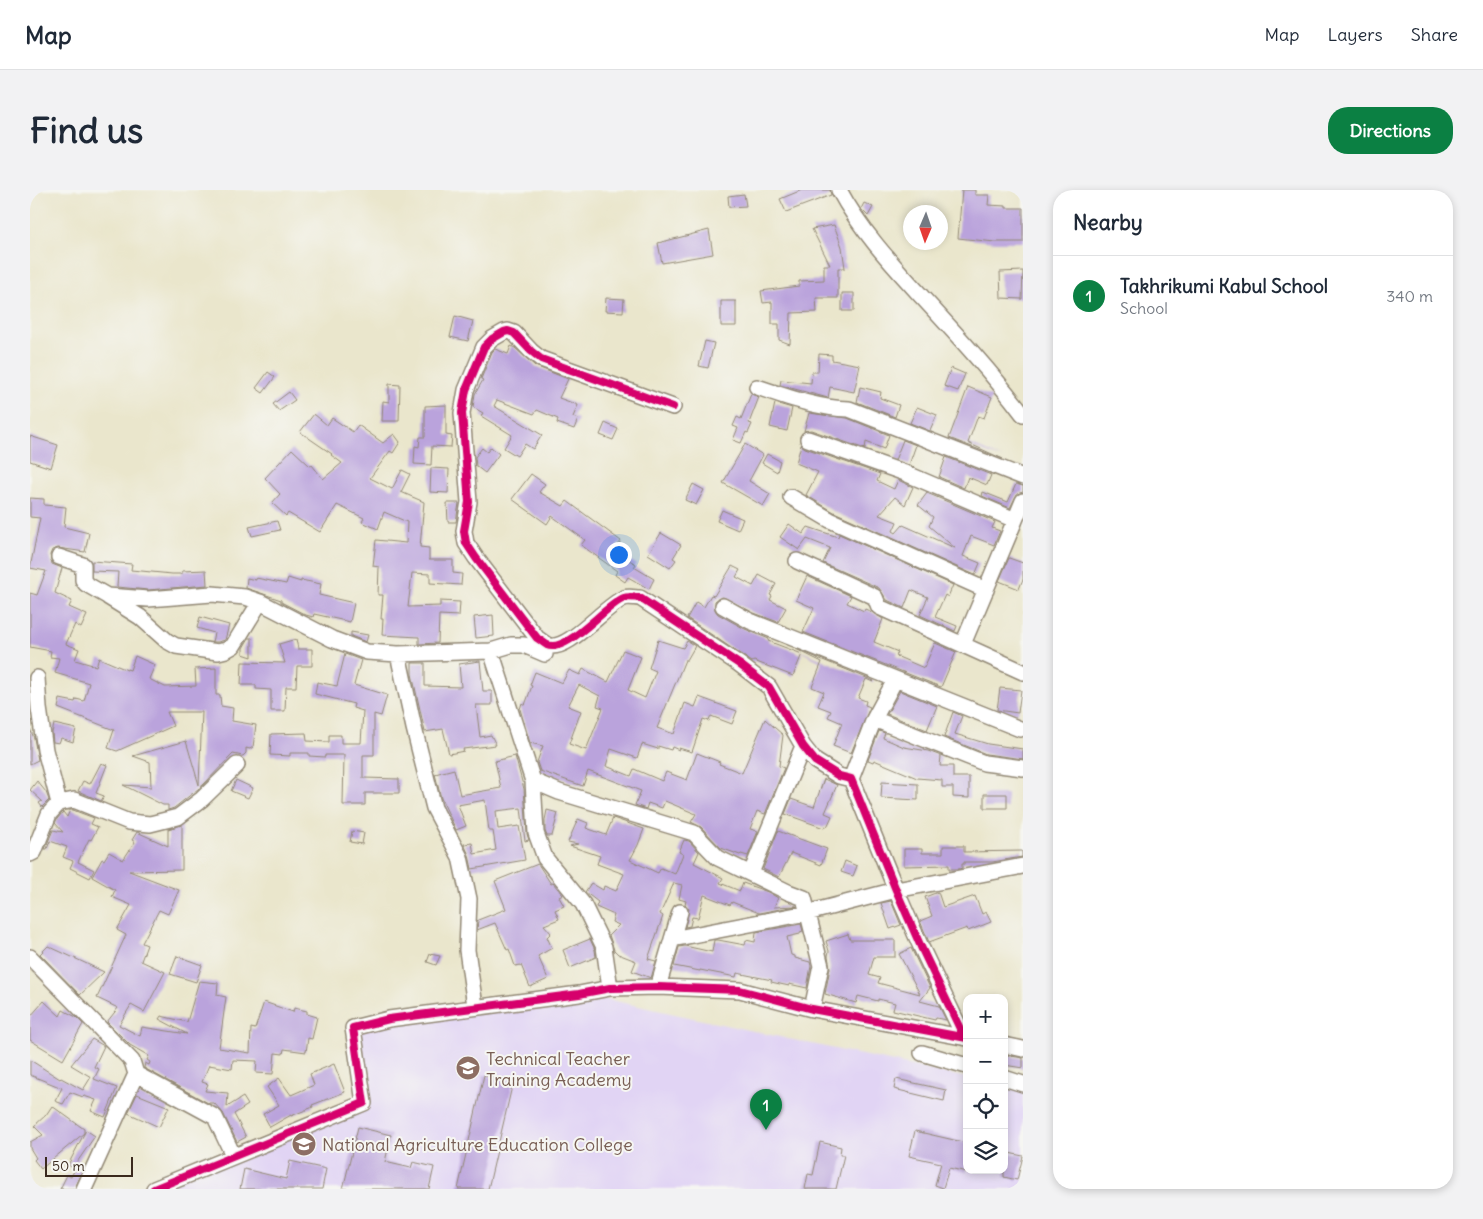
<!DOCTYPE html>
<meta charset="utf-8">
<style>
:root{--surface:#fff;--page:#f2f2f3;--text:#1f2937;--muted:#747a83;--line:#e0e1e3;--accent:#0b8043}
body{margin:0;font-family:Delius,sans-serif;background:var(--page);color:var(--text)}
.controls{position:absolute;right:15px;bottom:15px;display:grid;overflow:hidden;border-radius:10px;box-shadow:0 2px 8px #0003}
.controls button{width:45px;height:45px;display:grid;place-items:center;padding:0;border:0;border-bottom:1px solid var(--line);background:var(--surface);color:var(--text);font:25px sans-serif}
.compass{position:absolute;left:873px;top:15px;width:45px;height:45px;border-radius:50%;background:var(--surface);box-shadow:0 2px 8px #0003;rotate:182deg}
.scale{position:absolute;left:15px;bottom:12px;width:88px;box-sizing:border-box;padding-left:5px;border:2px solid #3b2a1e;border-top:0;font-size:14px;line-height:18px;white-space:nowrap;color:#3b2a1e;-webkit-text-stroke:4px #f6f6f2;paint-order:stroke}
.you{position:absolute;left:588px;top:364px;width:18px;height:18px;margin:-12px;border:4px solid #fff;border-radius:50%;background:#1a73e8;box-shadow:0 0 0 8px #1a73e833}
.badge{display:grid;place-items:center;width:32px;height:32px;border-radius:50%;background:var(--accent);color:#fff;font-size:16px;font-weight:700}
.pin{position:absolute;translate:-50% -41px;filter:drop-shadow(0 1px 2px #0008)}
.pin::after{content:'';position:absolute;top:26px;width:18px;height:15px;background:inherit;clip-path:polygon(0 0,100% 0,50% 100%)}
.list{margin:0;padding:0;list-style:none}
h2{display:flex;justify-content:space-between;align-items:center;height:65px;margin:0;padding:0 20px;font-size:21px}
h2 small{font-size:16px;font-weight:400;color:var(--muted)}
.list li{display:grid;grid-template-columns:32px 1fr auto;gap:15px;align-items:center;box-sizing:border-box;height:80px;padding:0 20px;border-top:1px solid var(--line)}
.list b{display:block;font-size:19px;white-space:nowrap}
.list p{margin:0;font-size:16px;white-space:nowrap;color:var(--muted)}
.list em{font-size:16px;font-style:normal;color:var(--muted)}
.icon{flex:none;width:28px;height:28px;fill:none;stroke:currentColor;stroke-width:2;stroke-linecap:round;stroke-linejoin:round}
.map{position:relative;flex:none;width:993px;height:999px;overflow:hidden;border-radius:20px}
header{display:flex;align-items:center;gap:30px;box-sizing:border-box;height:70px;padding:0 25px;background:var(--surface);border-bottom:1px solid var(--line)}
header strong{font-size:24px}
nav{display:flex;gap:28px;margin-inline-start:auto;font-size:18px}
.intro{display:flex;align-items:center;justify-content:space-between;box-sizing:border-box;height:120px;padding:0 30px}
h1{margin:0;font-size:35px}
.button{padding:12px 22px;border-radius:20px;background:var(--accent);color:#fff;font-size:18px;font-weight:700}
main{display:flex;gap:30px;padding:0 30px}
aside{flex:1;background:var(--surface);border-radius:20px;box-shadow:0 2px 8px #0003}
.map>svg:first-child{display:block}
.built{fill:#e1d4f4}
.building{fill:#baa3dc;fill-rule:evenodd}
.lines{fill:none;stroke-linecap:round;stroke-linejoin:round}
.minor-casing{stroke:#928875;stroke-width:18}
.minor{stroke:#fff;stroke-width:15}
.cycleway-casing{stroke:#f6f6f2;stroke-width:11}
.cycleway{stroke:#d6006c;stroke-width:8}
.labels{text-anchor:middle;dominant-baseline:central;stroke-width:4;stroke-linejoin:round;paint-order:stroke}
.education-label{font-size:18px;fill:#785e54;stroke:#f6f6f2;text-anchor:start}
</style>
<header>
<strong>Map</strong>
<nav><a>Map</a><a>Layers</a><a>Share</a></nav>
</header>
<div class="intro"><h1>Find us</h1><a class="button">Directions</a></div>
<main>
<div class="map">
<svg width="993" height="999" viewBox="0 0 993 999">
<rect width="100%" height="100%" fill="#f6f6f2"/>
<filter id="ink" filterUnits="userSpaceOnUse"><feTurbulence type="fractalNoise" baseFrequency=".02" numOctaves="2"/><feDisplacementMap in="SourceGraphic" scale="10" xChannelSelector="R" yChannelSelector="G"/><feConvolveMatrix kernelMatrix="1 2 1 2 8 2 1 2 1" color-interpolation-filters="sRGB"/></filter>
<filter id="wash" filterUnits="userSpaceOnUse"><feTurbulence type="fractalNoise" baseFrequency=".0096" numOctaves="4" result="noise"/><feDisplacementMap in="SourceGraphic" scale="20" xChannelSelector="R" yChannelSelector="G"/><feGaussianBlur stdDeviation="1.12" result="paint"/><feColorMatrix in="noise" values="0 0 0 0 0 0 0 0 0 0 0 0 0 0 0 0 0 1.4 0 .05"/><feComposite in="paint" operator="in"/></filter>
<g filter="url(#wash)">
<rect width="100%" height="100%" fill="#eae6cc"/>
<path class="built" d="M567 807 937 888V980H974V896L993 900V999H126L331 909 321 847 351 827Z"/>
<g id="blocks">
<path class="building" d="M772 0H800L801 5 756 22 750 9Z
M932 0H945V5H959L958 15 976 16V18H993V52H965L928 48Z
M714 4 716 16 699 17 698 6Z
M834 13 843 17 838 26 831 19Z
M804 35 812 57 815 78H808V108H786L787 122 761 123 760 154 749 150V134H742V112L733 113 731 101 769 96V91L794 90V75H800L782 39Z
M679 40 683 64 632 73 628 53Z
M993 81 992 109 971 108 970 82Z
M812 103H824V121H812Z
M576 108 594 109 593 122 575 121Z
M691 111H706V136H691Z
M425 126 443 131 438 151 420 147Z
M675 151 684 153 678 178 669 176Z
M481 156 485 158 505 176 538 189 529 208 548 215 543 227 548 229 544 239 527 233 528 229 507 220 504 224 467 210 464 216 512 245 503 259 495 254 487 266 474 258 482 245 451 226 453 223 443 217 445 204 453 190 451 189 462 162 465 159 478 164Z
M789 164 802 165V170L830 175 824 202 800 197 798 208 750 195 751 190 781 193 782 182H788Z
M921 178 935 184 928 201 914 196Z
M238 182 245 187 233 203 226 198Z
M359 194 370 195 369 231H352L353 211 359 212Z
M830 197 851 202 850 208 869 215 865 227 827 212Z
M938 197 962 207 954 228 948 226 938 253 973 269 919 248Z
M259 202 265 210 249 221 243 214Z
M721 204 729 207 719 233 722 234 718 243 716 242 711 253 703 250 708 238 703 236 707 227 711 229Z
M745 213 762 218 757 241 740 237Z
M416 215V245L422 246 421 257 402 256 401 275 384 274 385 256 389 257 390 247H395V216Z
M887 217 907 225 900 241 880 233Z
M779 223 817 228 859 245 854 259 836 252 835 259 781 240 774 241Z
M284 224 297 235 302 228 323 242 328 235 353 253 364 244 370 252 363 263 360 261 340 288 362 299 372 280 380 284 371 302 394 312 390 357 399 358V370H423V383L432 384 431 395 400 393V384L382 383 378 417 410 416V411L430 412 429 426 409 425 408 453 389 454V447L352 445 353 429H351L353 405H348L349 377 343 376 346 350 376 353 377 332 354 322 348 339 332 332 334 328 307 315 290 342 258 323 256 326 242 313 250 304 235 288 262 259 280 276 282 275 293 289 312 273 301 265 302 264 270 242Z
M575 233 588 239 583 250 570 245Z
M0 246 28 255 21 278 0 271Z
M873 250 886 255 879 275 865 270Z
M715 254 733 265 719 291 740 304 733 316 693 293Z
M771 255 775 258 850 284 847 291 864 299 868 290 883 297 875 315 865 307 849 325 867 332 863 341 866 343 873 335 925 358 899 336 903 327 888 315 897 303 965 332 962 338 970 341 964 355 941 346 933 366 950 373 945 385 804 322 776 305 788 282 766 273Z
M461 257 469 264 455 283 446 276 445 267 452 258 457 262Z
M737 264 750 271 747 282 732 273Z
M916 267 961 285 957 295 938 287 934 298 909 287Z
M401 278 419 279 418 303 400 302Z
M501 284 515 294 509 302 533 316 537 311 591 351 584 361 606 374 604 377 624 389 619 399 598 387 595 392 585 385 587 381 551 355 555 350 522 326 517 334 482 309Z
M663 294 674 300 666 315 655 310Z
M986 294 993 296V302L987 304 980 318 952 306 953 302 978 312Z
M0 308 14 309V315L36 317 34 337 59 343 55 362 28 358 22 360 20 365 22 374 32 378 25 403 42 411 39 417 57 425 51 438 45 434 36 454 49 459 45 470 66 476 69 468 97 480V479L100 480 105 466 125 475 119 489 135 497 166 496 165 479 186 478V505H190L191 516 203 518 202 531 226 535 223 557 220 559 216 558V563L213 566 203 564 173 595 144 618 138 620V615H133L93 595 121 597 120 572 103 566 156 551 169 595 172 522H137L143 536 87 561 78 558 84 540 28 518 30 509 45 512 46 509 54 511 59 493 25 483 29 468 20 467 21 461 0 457V403L7 405 16 381 0 378 10 328 0 327Z
M417 313H429L426 332H418Z
M692 320 713 329 708 340 687 331Z
M247 331 250 340 222 346 219 337Z
M759 334 773 344 778 337 808 347 809 344 923 395 918 407 915 405 905 427 927 436 925 441 890 425 898 407 881 400 874 418 857 410 849 398 793 373 800 358 777 349 769 360 750 347Z
M631 343 651 355 643 368 646 370 640 378 618 364Z
M979 368 993 373V389L989 399 969 391Z
M62 371 102 374 101 380 142 384H152V381L176 380 177 395 118 400 87 397 88 382 62 381Z
M702 376 710 380 706 387 723 396 729 385 746 394 740 405 742 406 740 410 756 418 748 432 724 423 693 407 689 408 685 411V420L688 424 715 439 739 449 738 451 772 464 763 486 724 471 722 472 657 428 666 412 674 417 681 405 684 406Z
M777 386 821 406 817 413 834 421 835 419 842 422 853 429 844 452 868 462 866 466 894 478 905 453 926 462 911 497 773 442 784 418 766 410Z
M217 388 226 390V388L256 394 258 388 271 392V390L291 394 289 405 324 413 320 432 284 424 283 427 276 425 251 412V410L216 398Z
M463 425 464 446 446 448 444 427Z
M170 427 199 435 195 450 188 452H182L184 443 167 438Z
M321 442 338 445 336 452 321 446Z
M219 448H222V467L213 464V458Z
M266 449 268 459H282V476H267L266 497H256L255 521H241V500L226 499V495H211L212 472 255 473 249 454Z
M628 450 653 458 657 451 665 456 657 470H655L627 538 644 544 655 513 665 517 669 507 707 521 702 534 681 526 679 531 673 529 662 562 649 558V560L642 557 641 560 628 556V559L612 554 607 568 581 559 576 576 601 586 604 579 632 591 636 582 657 590 667 563 690 572 689 574 712 583 735 529 753 545 749 576 754 578 735 624 727 621 720 639 728 641 718 666 711 664 710 665 691 658 671 637 661 632 666 624 635 611 632 618 618 613 616 619 605 615 611 601 558 581 553 596 510 581 507 572 513 556 500 553 490 519 492 513 495 515 502 496 500 495 505 482 532 493 539 480 550 485 553 479 578 492 593 460 611 467 598 500 615 508 626 481 619 478ZM549 495 570 506 567 516 573 518 556 560 539 554 551 521 538 516Z
M766 459 844 491 843 492 836 489 828 508 836 511 835 515 840 517 821 563 803 556 812 533 798 527 801 521 788 516 794 502 782 497 792 472Z
M315 464 331 470 324 495 357 505 351 526 344 524V565H333V588L369 589V603H335V615H313L314 565H295V567L279 566V563H260V566L240 565 241 544 276 543 277 551 299 552V545H311V553H331L333 521 323 518 324 514 285 504 287 492 307 496Z
M450 471 453 501H462V515H446L450 547 461 545 466 555 433 559 434 561 419 564 413 539 395 542 382 484V473H395V496L431 497 429 474Z
M970 498 991 500 988 523 967 520Z
M870 501 907 516 897 540 857 524Z
M923 522 932 526 925 544 958 554 993 559V569L956 564 914 547Z
M24 534 46 539 43 552 31 548 29 553 23 552 22 543Z
M0 539 4 548 8 570 0 574Z
M849 541 855 543 853 548 874 557 898 561 911 566 910 576H923V587H939V608L923 607V597H912V590L887 588 844 570 843 572 838 570Z
M485 566 494 599 497 644 499 650 495 651 491 618 466 621 468 639 489 636 495 670 442 679 439 665 434 654 442 653 444 664 466 660 463 641H459L455 610 428 615 436 636 426 640 411 608 405 584 424 579 430 605 471 598 465 571Z
M71 573 77 575 66 603 74 606 71 611 48 601 53 591 60 594Z
M794 589 807 595 795 623 802 626 797 637 795 636 794 638 755 624 761 609 784 617Z
M206 590 223 598 218 608 201 601Z
M7 591 16 602 19 610 12 617 9 613 12 611 0 600Z
M852 592 888 594V610L851 608Z
M954 604H977V618H954Z
M40 620H43L64 628 61 634 68 637 61 650 59 649 48 672 64 680 60 688 40 678 43 671 33 667 37 657 20 651 17 659H15L23 640 33 642 25 633 27 629 33 622 37 627Z
M517 620 528 623 522 646H517L515 641V630Z
M583 628 614 639 608 655 600 670 628 683 631 678 645 684 653 664 649 662 654 650 659 651 669 662 664 673 693 688 690 693 710 701 713 693 738 702 748 708 744 717 766 716 729 723 702 712 700 715 674 705 668 728 662 727 660 736 655 737 659 719 655 714 656 711 649 709 652 695 644 693 630 724 633 726 618 769 626 771 621 788 602 781 606 771 588 764 584 760 579 745 589 735 582 732 584 725 566 717 568 712 555 702 561 693 573 700 574 696 586 701 594 684 567 674 570 666 540 656 548 654 538 652 548 629 558 633 556 638 576 645Z
M152 635V680L99 681 149 700 138 724 129 720 112 753 117 755 111 771 135 782 114 822 101 815 89 835 110 846 112 837 157 844 129 829 131 826 157 832 169 791 188 793 187 805 196 807 189 858 220 863 221 838 225 839 234 812 263 822 264 818 277 821V824L287 827 282 849 278 848 276 862 254 859 253 864 245 863 243 884 226 883 227 871 203 870 202 879 179 875 172 892 178 894 175 901 198 903 197 917 213 907 218 915 204 924 216 947 207 952 193 923 184 913H178L114 878 115 873 119 875 120 872 117 870 119 866 100 855 77 832 88 818 67 808 96 745 87 740 101 715 82 707 85 700 62 687 72 669 74 670 79 662 93 670 105 652 102 650 107 642 138 656V639Z
M322 641 334 643 332 654 320 652Z
M748 641 797 659 791 675 761 663 749 687 733 679Z
M913 656H934V662L992 661V667L962 672H934V674H932V678L929 679H919V675L874 676V659H892V663H913Z
M815 671 827 676 823 686 811 682Z
M508 674 521 694 523 693 533 705 529 707 534 716 525 720 529 729 514 735 521 743 517 747 522 758 508 766 518 789 500 797 491 775 485 776 479 759 477 760 465 733 447 740 448 730 476 719 465 691Z
M908 702 913 717 945 706 952 724 956 722 961 732 938 741 937 738 899 752 890 731 902 726 895 707Z
M861 711 871 735 860 739 851 713Z
M771 734 773 741 770 742V744L757 747 761 765 765 766V768L780 772 781 776 777 798 759 794V796L741 792 742 790 707 783 706 787 670 780V781L644 776 649 757 655 756 682 762 684 750H688L715 755 716 750 725 752 726 742Z
M818 744 820 750H865V767H844L839 785 850 788 848 793 890 804 869 764 881 758 900 798 890 811 909 816 916 830 906 828 905 830 863 820 865 813 848 809V811L828 806 826 813 795 804 800 778 798 766 799 761 796 751Z
M560 749 565 760 566 767 540 778 533 760Z
M18 756 55 773 74 782 50 805 10 764Z
M400 764 410 766 406 775 397 772Z
M147 766 172 775 166 792 140 784Z
M14 811 30 826 33 820 46 827 53 834 33 870 0 850V827Z
M62 849 74 856 64 877 69 879 64 889 87 898 75 927 61 921 66 910 54 906 53 907 40 902 33 914 25 911 32 898 0 885V870L30 889 31 888 53 900 61 887 41 875Z
M975 865 993 868V878L974 875Z
M304 874 315 902 282 915 283 917 261 926V925L240 937 233 924 249 915 237 897 249 888 261 905 284 895 280 884Z
M454 885 483 892 458 999H428Z
M866 889 916 900 914 911 864 899Z
M107 904 139 917 129 937 98 923Z
M22 916 54 939V943L11 979 4 970 6 968 0 958V952L13 945 4 936 16 925Z
M328 937 361 945 355 972 381 978 383 972 404 977 399 999H313Z
M56 940 65 946 43 978 38 975Z
M885 941 937 953V982L919 978 913 998 905 995 911 973 879 966Z
M790 952 811 957 810 965H814L806 999H775L778 984 783 985Z
M974 962 993 966 987 990 974 987Z
M260 971 296 979 292 999H210L214 979 256 989Z
M46 977 52 981 45 999H30L37 985 41 987Z"/>
</g>
</g>
<g filter="url(#ink)">
<use href="#blocks" fill-opacity="0" stroke="#928875" stroke-width="1"/>
<g class="lines">
<defs>
<path id="minor" d="M809 0C831 41 862 74 893 108 928 146 962 183 993 224
M727 197C757 207 787 218 819 219L993 287
M643 217 511 169 501 161 484 143 478 141 474 142 462 149 454 157 436 200 432 223 439 312 434 341 436 353 446 368 507 448C510 450 514 453 517 455 537 464 574 416 594 408 599 406 605 408 610 408L709 474 739 497 773 556 785 571 809 586 821 589 866 700 891 757 934 847
M778 249 875 283 985 330
M761 307 800 330 956 400
M29 367 53 375V390L56 394 77 406 118 409 182 404 215 407 230 412 302 449 337 462 368 464 461 461 481 455H494L515 464
M767 371 845 407 849 417 993 482
M78 407 110 427 137 451 146 456 188 462 196 460 203 456 230 412
M693 416 720 431 990 539
M933 454 993 311
M461 461 503 591 506 643 515 668 553 714 574 757 580 798
M368 464 384 538 404 618 430 667 439 709 437 760 445 816
M7 488 9 518 15 560 29 613
M844 529 865 490
M821 589 844 529 954 573 993 578
M503 591 529 602 664 643 688 668 758 702 774 708 791 776 782 819
M0 664 4 662 19 624 29 613 44 610 99 632 120 634 148 627 172 609 207 575
M721 683 773 556
M642 749 777 723 866 700 993 676
M0 767 102 871 106 884 185 927 203 965
M628 797 650 722
M974 855 993 859
M892 863 937 876
M974 888 993 894
M54 999 106 884
M124 999 334 913 323 838 359 829 549 804 580 798 628 797 710 800 782 819 937 848"/>
</defs>
<use href="#minor" class="minor-casing"/>
<use href="#minor" class="minor"/>
<defs>
<path id="cycleway" d="M643 217 511 169 501 161 484 143 478 141 474 142 462 149 454 157 436 200 432 223 439 312 434 341 436 353 446 368 507 448C510 450 514 453 517 455 537 464 574 416 594 408 599 406 605 408 610 408L709 474 739 497 773 556 785 571 809 586 821 589 866 700 891 757 934 847
M124 999 334 913 323 838 359 829 549 804 580 798 628 797 710 800 782 819 937 848"/>
</defs>
<use href="#cycleway" class="cycleway-casing"/>
<use href="#cycleway" class="cycleway"/>
</g>
</g>
<defs>
<symbol id="university-disc" viewBox="-11 -11 22 22"><circle r="9.5" fill="#8d6e63" stroke="#f6f6f2"/><path d="M0-5L7-2L0 1L-7-2ZM-4 1L0 2.5L4 1V4Q0 6-4 4Z" fill="#fff"/></symbol>
</defs>
<g fill-rule="evenodd">
<use href="#university-disc" x="424" y="864" width="28" height="28"/>
<use href="#university-disc" x="260" y="940" width="28" height="28"/>
</g>
<g class="labels">
<g class="education-label">
<text x="456" y="868">Technical Teacher<tspan x="456" dy="21">Training Academy</tspan></text>
<text x="292" y="954">National Agriculture Education College</text>
</g>
</g>
</svg>
<div class="controls">
<button>+</button>
<button>−</button>
<button><svg class="icon" aria-label="locate" viewBox="0 0 24 24"><circle cx="12" cy="12" r="6"/><path d="M12 2v4M12 18v4M2 12h4M18 12h4"/></svg></button>
<button><svg class="icon" aria-label="layers" viewBox="0 0 24 24"><path d="M12 4l9 5-9 5-9-5zM3 14l9 5 9-5"/></svg></button>
</div>
<svg class="compass" viewBox="-18 -18 36 36"><path d="M0-13l5 13h-10z" fill="#e53935"/><path d="M0 13l5-13h-10z" fill="#747a83"/></svg>
<div class="scale">50 m</div>
<div class="you"></div>
<div class="pin badge" style="left:736px;top:940px">1</div>
</div>
<aside>
<h2>Nearby<small></small></h2>
<ul class="list">
<li><span class="badge">1</span><div><b>Takhrikumi Kabul School</b><p>School</p></div><em>340 m</em></li>
</ul>
</aside>
</main>
